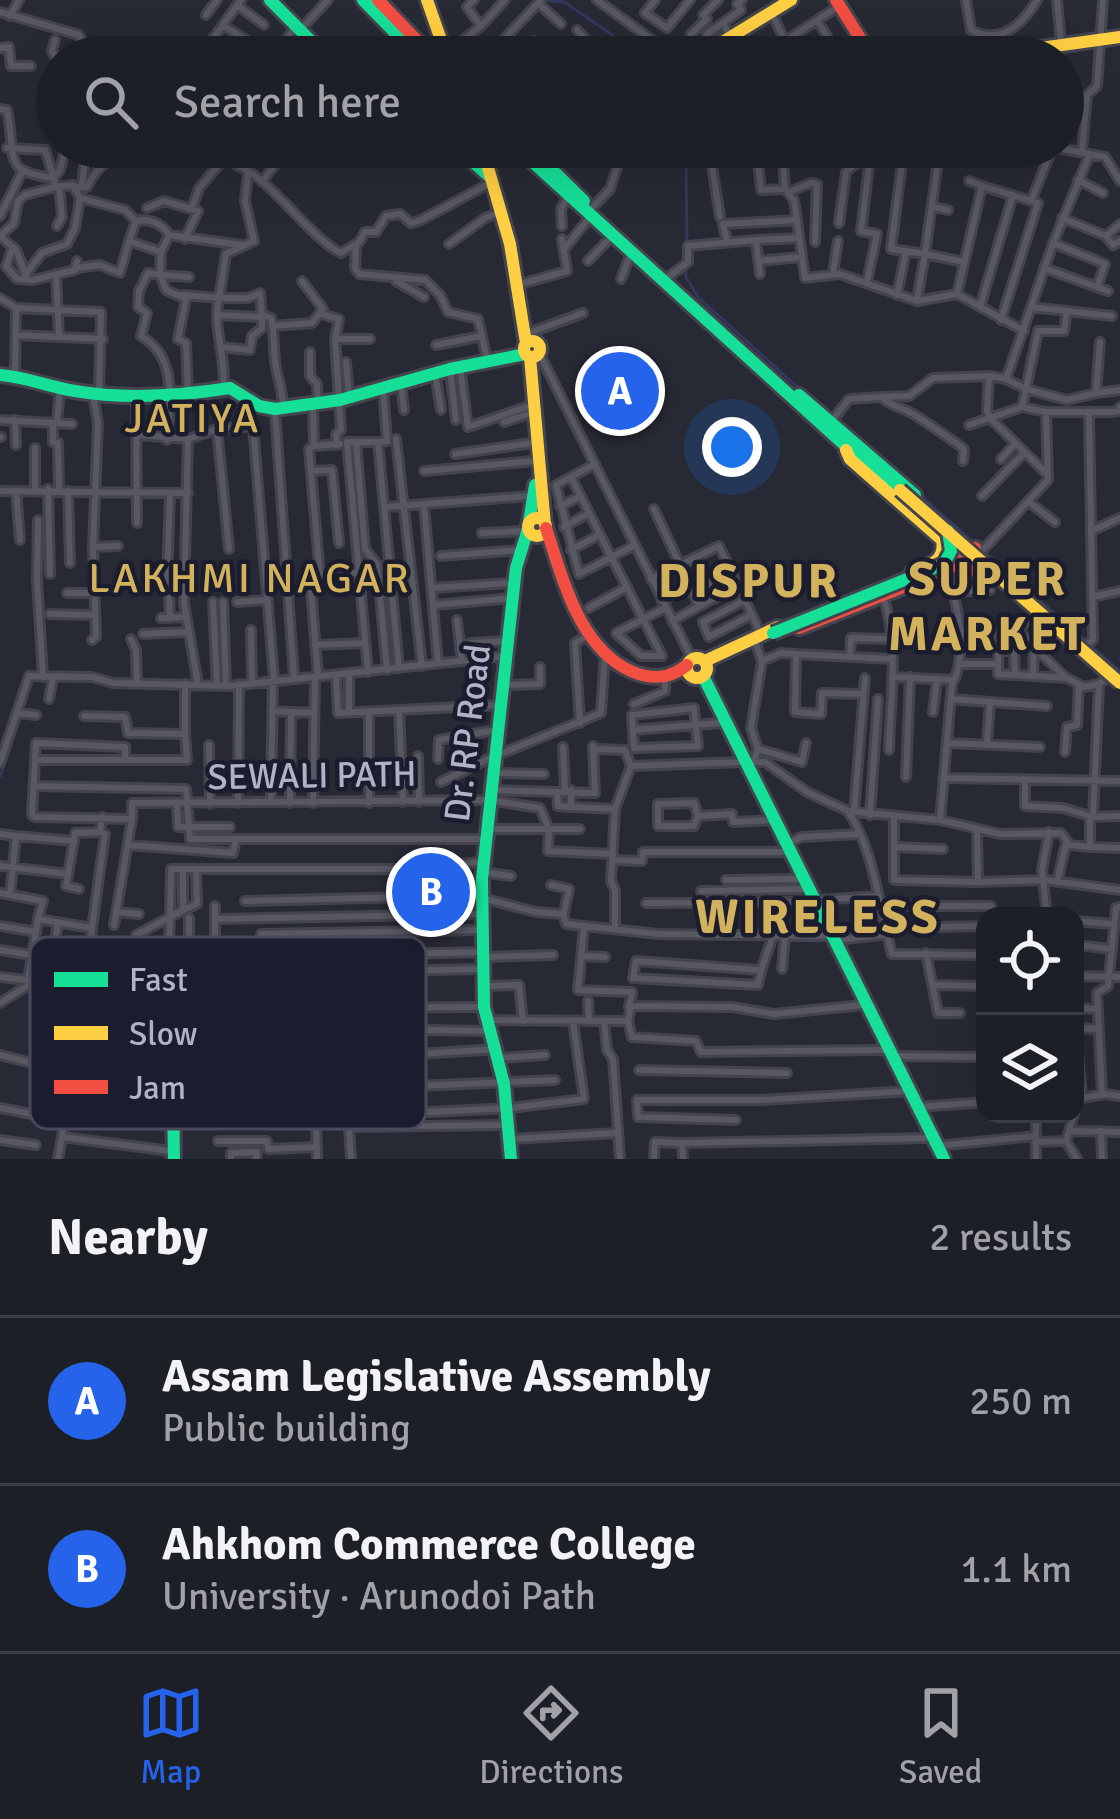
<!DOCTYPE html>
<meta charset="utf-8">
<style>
:root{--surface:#1d1f27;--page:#2a2c33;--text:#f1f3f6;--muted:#a0a2a7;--line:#3b3d44;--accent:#2563eb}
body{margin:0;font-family:Signika,sans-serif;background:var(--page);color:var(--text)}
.controls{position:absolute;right:36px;bottom:36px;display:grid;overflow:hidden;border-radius:24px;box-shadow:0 12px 48px #0002}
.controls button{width:108px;height:108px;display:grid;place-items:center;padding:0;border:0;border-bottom:3px solid var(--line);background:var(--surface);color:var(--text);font:60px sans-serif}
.you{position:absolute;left:732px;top:447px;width:42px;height:42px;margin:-30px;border:9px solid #fff;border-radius:50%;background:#1a73e8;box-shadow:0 0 0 18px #1a73e833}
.badge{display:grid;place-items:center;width:78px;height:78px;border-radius:50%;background:var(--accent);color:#fff;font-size:39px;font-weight:700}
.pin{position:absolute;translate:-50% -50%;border:6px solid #fff;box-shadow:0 3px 12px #0006}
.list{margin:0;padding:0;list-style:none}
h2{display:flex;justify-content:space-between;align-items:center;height:156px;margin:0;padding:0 48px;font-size:51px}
h2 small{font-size:39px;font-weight:400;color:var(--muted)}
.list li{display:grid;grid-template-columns:78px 1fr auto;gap:36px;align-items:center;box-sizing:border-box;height:168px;padding:0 48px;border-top:3px solid var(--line)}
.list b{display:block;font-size:45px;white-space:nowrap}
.list p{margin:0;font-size:39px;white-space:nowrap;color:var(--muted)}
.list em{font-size:39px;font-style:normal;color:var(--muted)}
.icon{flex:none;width:66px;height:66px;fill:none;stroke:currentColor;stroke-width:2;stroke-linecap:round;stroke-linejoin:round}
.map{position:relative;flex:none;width:1120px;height:1159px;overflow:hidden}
.search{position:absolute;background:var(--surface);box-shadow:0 12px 48px #0002;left:36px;right:36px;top:36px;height:132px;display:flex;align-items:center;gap:30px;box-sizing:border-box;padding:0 42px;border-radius:66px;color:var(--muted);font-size:45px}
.sheet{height:492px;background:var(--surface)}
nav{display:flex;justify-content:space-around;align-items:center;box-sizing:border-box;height:168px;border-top:3px solid var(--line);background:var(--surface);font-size:33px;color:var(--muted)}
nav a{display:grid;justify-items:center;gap:6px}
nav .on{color:var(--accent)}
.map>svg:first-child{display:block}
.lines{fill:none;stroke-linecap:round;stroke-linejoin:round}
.stream{stroke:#32385b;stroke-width:3}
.street-casing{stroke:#43444d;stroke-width:12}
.fast-casing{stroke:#43444d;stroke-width:18}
.slow-casing{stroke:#43444d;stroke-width:18}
.jam-casing{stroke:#43444d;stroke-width:18}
.street{stroke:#575862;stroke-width:6}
.fast{stroke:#16e098;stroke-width:12}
.slow{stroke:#ffcf43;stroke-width:12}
.jam{stroke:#f24e42;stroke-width:12}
.fast-bridge-casing{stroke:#43444d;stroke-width:18;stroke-linecap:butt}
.slow-bridge-casing{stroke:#43444d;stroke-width:18;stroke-linecap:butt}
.fast-bridge{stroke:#16e098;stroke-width:12}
.slow-bridge{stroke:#ffcf43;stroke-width:12}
.labels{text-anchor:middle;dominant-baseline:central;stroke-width:9;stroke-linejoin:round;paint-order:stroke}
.street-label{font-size:36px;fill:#b0b2c6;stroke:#1b1d2e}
.quarter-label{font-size:42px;letter-spacing:3px;fill:#d3b25e;stroke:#1b1d2e}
.district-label{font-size:48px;font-weight:bold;letter-spacing:3px;fill:#d3b25e;stroke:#1b1d2e}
.key{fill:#1b1d2e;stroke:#484a5c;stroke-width:3}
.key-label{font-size:33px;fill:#b0b2c6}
</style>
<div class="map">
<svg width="1120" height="1159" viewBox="0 0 1120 1159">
<rect width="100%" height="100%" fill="#272934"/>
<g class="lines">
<path class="stream" d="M542 0 564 2 611 34 630 57
M686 147 687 245
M686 266V277L698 297 803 392
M919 494 1120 671
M0 777 20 718"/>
<defs>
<path id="street" d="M597 0 652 40
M655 0 645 13 667 28 690 0
M966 0 971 30C1000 46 1023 24 1037 0
M1057 0 1061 43
M538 3 561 24
M237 5 264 25
M0 12 79 35 89 57
M771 12 785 41 839 6
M206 15 217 0
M10 16 19 0
M818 22 827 36
M723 23 741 10 737 4 742 0
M224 26 256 46
M481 26 505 0
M302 28 328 0
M691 34 707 19 703 15 718 0
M707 34 723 23 730 36
M55 40 52 51 57 60
M534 41 549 57
M0 48 9 47 11 66H31
M263 49 274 57
M452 49 481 26 467 7 474 0
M173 57H193
M222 57 212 40 241 0
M274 57 296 26
M487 57 541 0
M558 57 563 52 567 57
M577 57 589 43 577 30
M813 57 864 50
M1063 89 1083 99 1097 86 1103 0
M0 109 7 110C17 157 0 172 54 178L55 187 25 195 18 201 14 223 0 236
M171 147C183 152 195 150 208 153 222 155 246 169 258 178 283 197 316 241 341 253L359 242 365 232H376L386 216 400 214 411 223 421 220 492 182
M709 147 720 217
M904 147 891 249 925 254 917 300
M940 147 925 254 964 262
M1052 147 1105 157 1120 181
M7 148 45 150 54 178 60 170 66 147
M1082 151 1087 96
M391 154 397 147
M712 156 735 154 740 160 854 158V165L897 147
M783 159 785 189
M758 160 761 190 785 189 794 200 805 278 840 274 917 301 957 294
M1078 180 1103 193
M969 181 982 186
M262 182 277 162
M55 187 73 185 80 198 125 210 136 221 129 241 161 252 160 275 148 273 139 291 138 307 147 313 141 336C178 357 170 402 167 440
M75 187H87C96 167 112 156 132 147
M82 187 86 147
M789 192 811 183 817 184 815 242
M1031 201 1053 147
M934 207 948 210
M147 208 164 201 198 211 185 239
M192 208 199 188 224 159
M589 211 610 189 619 161
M0 216 21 174
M1062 218 1106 236 1120 224
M136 221C149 218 162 223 169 235
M839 223 846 172 854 165
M57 226 62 217 59 186
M562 226 561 209 566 200
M0 236 16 250 27 277
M1106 236 1113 245 1120 241
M727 241 723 224 797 220
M1053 243 1105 264 1097 287
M449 244 485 218 502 212
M356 245 355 268 359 274 425 280 440 295 448 312 478 319 487 359
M13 247 6 266 17 279 33 280 75 270 77 261
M565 248 590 217
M161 252 169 235 241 245
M588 261 612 236
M758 261 801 257
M75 268 100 265 120 273 129 241
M1044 268 1108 291
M833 273 838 241
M56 274 59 336
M760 274 756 240 799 238
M25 275 42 253 67 244 75 228 80 198
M160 275 166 290 186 299 178 339 186 343 188 394
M160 275 189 277
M667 278 688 262V246L756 240
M621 279 631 253
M396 281 424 297
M867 282 877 234 861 231 870 158
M524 283 567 271 562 239
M183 295 219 298 226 254 254 241 245 201 248 173
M897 295 906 251
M0 298 16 308 15 375
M980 307 1013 195
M1031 307 1067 311
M16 308 101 312 99 393
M321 314 339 319 335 339H370
M217 315 262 317
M1001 320 1038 203 982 186 957 294 1024 331
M273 326 312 323 323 309 302 281
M529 333 583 313
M16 335 103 339
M335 339 341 430 336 434 337 445
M436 345 482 336
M220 347 250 350 252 336 262 328V315
M310 352V376L317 384 318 402
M539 353 635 545
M346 362 349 395
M460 367 468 427 532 405
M450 369 456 420
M435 373 441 410
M1006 379 1026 389 1038 331H1064L1067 311 1112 316
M401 383 404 410
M223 388C227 358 212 327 219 298H248L260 293 262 315 271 318C275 335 273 351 276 368 279 382 283 392 283 407
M1096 393 1120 390
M136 395 137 523
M881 397 909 396 933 378 989 376
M247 398 242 427 253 425 274 679
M313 405 314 446 309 449 320 576 359 572 368 672
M275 411 294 677
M1046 412 1022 407 1026 389 1067 400 1096 393 1100 342
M0 420 72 424
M15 420 16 445
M504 422 529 414
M831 422 849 399 881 397C894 408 902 407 915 415 927 423 953 440 964 449L963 461
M53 423V442L58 443 59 490
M57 423 60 388
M969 425 1022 407
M139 435 188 439 217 429
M0 437H1
M188 439 184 603 198 684
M396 439 422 666
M356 442 365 549 377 564 387 670
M378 442 387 441 383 388
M314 446 340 444
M35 448V489
M455 454 532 443
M1001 459 1015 444
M595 464 556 485 579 574 635 545 692 659
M311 471 332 470 339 543
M424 471 534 461
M1048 475 991 419 987 411 989 376 1006 379 1054 241 1089 156
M571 477C601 537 631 596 662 656H641L616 633 665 608
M48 489 50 574
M0 491 188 493
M16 491 20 540
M68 491 70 563
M982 496 1024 453
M1029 502 1055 522
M424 505 438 663
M560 506 581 496
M385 507 531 496
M654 509 699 606
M38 520 37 580 43 677
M564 527 589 513
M1091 531 1120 518
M482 533 526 531
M93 547 118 546
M229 549 217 429 242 427
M571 550 599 535
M980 553 1048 480 1046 412H1110L1120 411V407
M441 556 521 550
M696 559 716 598
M359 572 347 442H378L399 668
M651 579 719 546 760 632
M167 581 170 494
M432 588 511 583
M311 590 318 676
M954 592 990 590
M67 593H93
M169 596 170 618
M883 596C900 645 890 700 889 750
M1092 597 1120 591
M745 600 703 622 709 637 751 615
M662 601 690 587
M213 602 217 685
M223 602 226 686
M237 602 267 600
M434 605 514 598
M589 608 627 587
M50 614 93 615
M161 618 186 617
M457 620 462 661
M672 621 738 585
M251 630 252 681
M1017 630 1034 646 1033 676
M958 633 1017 630 1035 614
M999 633 998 674 1067 678 1084 687 1099 684 1107 677
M143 634 187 632
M131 639 136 650 137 683
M92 640 96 637 93 547 98 423 93 395
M756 644 762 661 781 653 796 654 795 712 821 714 822 693 863 694
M315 645 365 643
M1085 645 1093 640 1089 413
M1035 648 1064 676
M460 650 471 643 506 641
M998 651H1014L1015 675
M796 654 891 659
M850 657 851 638 891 639
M960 664H997
M336 676 338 713 500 705
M892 677 954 680
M508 685 540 684V667
M49 699 53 678
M951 699 990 702
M634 704 665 691V679
M349 710V675
M272 711 314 713
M399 711 403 802
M933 712 937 679
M18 713 36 715
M84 716 125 717 128 733 185 734 187 760H125V747L36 743 32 815 35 817 132 819V803L488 800 540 808 549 829H580
M580 723 575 643 589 635
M633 730 632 715 694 708 698 746 634 748 633 730 720 723H722
M185 734V684
M947 743 1040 747
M987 744 990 702 1047 706
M209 745 210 804
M563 747 565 791
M758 749 802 762 806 743
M1065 752 1067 727 1077 725 1079 685
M500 754 601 713 605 653
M594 754 598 749 625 750 631 766 615 809 611 881 615 890V929
M418 756 419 802
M438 759 439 740 496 730
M35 760H125
M754 760 758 749 751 728 762 661
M745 762H765L807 792 848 811 940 820 1000 834 1061 833 1070 845 1090 847V817L1120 816
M0 763 29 676 92 677 113 683 230 686 506 656
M631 766 742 762
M497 773 544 774
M906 777 910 677
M943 778 1120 781
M1025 780V806L1063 808 1093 817 1099 684
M441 782 492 757
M33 786 186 789 190 839H485
M490 790 595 793 593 746
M571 790V807L615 809
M557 792 558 806 571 807
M271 802 273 679
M238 803 239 684
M290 803 291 712
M313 803 315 677
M369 803V713
M177 804 178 827H230
M848 811C875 852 879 908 892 954L985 955
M854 812 865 678
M870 815 878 699
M698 816 694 803 658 804V826H694L698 816 732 814 733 822 772 820
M894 817V880L978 882 977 830
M940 820 952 684C969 654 957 602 947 571
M490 829H549L548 851 613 854
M0 834 16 836 10 895
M16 836 74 841
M789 843 801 837 860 834
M128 845 233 853 236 839
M895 847 943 849
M1090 847 1120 848
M613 860 642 861 643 852H787
M0 866 68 874
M488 873 511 876
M726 880 800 879
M978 882 1045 880 1120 890
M1057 882 1066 844
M551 885 569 889 564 913
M79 889 66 886 75 833 100 832
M701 891 805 889
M0 893 43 901 38 919
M245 901 448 896 482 898 536 912 563 914 566 924 658 934 829 936
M646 903 789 902 878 896
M215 906V958
M881 906H991
M183 910 197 904 196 869
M116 912 139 914
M1047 916 1042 870 1049 832
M189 918V975L482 969
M215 919 481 914
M1075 921 1113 924
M114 925 132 819
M0 926 36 932 38 919 92 928 83 1005
M584 926 578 990 632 992 629 1007
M92 928 105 834 100 832 102 817
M885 928 985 926
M261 934 482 930
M837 940 887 934
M1078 945 1110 949
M0 950 31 955
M926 953 938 1013H960
M581 956 605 957
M486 957 553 955
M227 958 482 952
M168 968 170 917 183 910V869
M782 969 785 936
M760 970 636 961 633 978 758 985C761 966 767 954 773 936
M49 975 58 923
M1075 976 1120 977
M0 977 35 981 87 957
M154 977 189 975
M28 980 36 932
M935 985 985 986
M486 986 519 985 523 1021
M588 1001 589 1021
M67 1002 140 1009 482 1007
M0 1003 35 981
M131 1008 136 935 170 917 171 869H401L482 862
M1075 1008 1097 1009
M489 1020 628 1021 632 1037 696 1041 701 1052 886 1050
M604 1021 607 1050 613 1059 620 1159
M628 1021 631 1006 732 1007 774 1014 863 1005
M49 1022 68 1025
M1075 1028 1099 1029
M319 1031 250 1032 247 1048 320 1049V1008
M119 1035 123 1008
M369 1035 426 1030 489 1031
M1078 1054 1082 1095
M0 1055 68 1072 87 1085 173 1095 297 1085 345 1089 555 1080
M892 1056 985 1057
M500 1058 545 1055
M340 1059 497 1049
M60 1070 68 1025V981
M639 1070 787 1073
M224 1071 227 1008
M87 1085 98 1006
M95 1087 93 1118 126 1121
M345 1089 348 1115
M139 1091V1055L147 1006
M156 1093 158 1057
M1102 1095 1097 993 1108 986 1116 908 1120 907
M245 1101 300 1100 301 1114
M918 1107 985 1102
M0 1108 42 1116
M1075 1111 1076 1099 1105 1094 1120 1096
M1036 1114V1159
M348 1116 510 1108 584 1099 573 1022
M176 1117H215
M244 1119 316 1112
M736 1120 638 1117 637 1100H761L910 1091
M349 1127 507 1125
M349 1128 351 1159
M1071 1131 1120 1132
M1101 1131 1102 1159
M62 1137 171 1151
M512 1139 616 1133
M0 1140 36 1145
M218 1141H267L268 1149 317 1147
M1066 1141 1074 1114
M1066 1141 1077 1159
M1035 1142 1066 1141
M937 1146 1035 1136
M58 1159 73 1075
M231 1159V1153L257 1152 256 1159
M317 1159 316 1112 322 1088
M654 1159 655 1142 681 1143
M683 1159 682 1143 930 1138"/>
<path id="fast" d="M270 0 327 57
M363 0 419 57
M456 147 490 177
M516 147 903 498
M529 147 584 201
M0 375C27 377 49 387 75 391 127 400 179 396 230 388L259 406 275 409 340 400 450 369 525 354
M799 395 915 495
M529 522 535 485
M703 676 944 1159
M173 1095 174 1159
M511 1159 504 1084 484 1007 482 879 516 568 528 529"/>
<path id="slow" d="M427 0 447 57
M698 57 791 0
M942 57 962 51 1026 50 1120 37
M482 147 510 244 526 343
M539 156 552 147
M524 349a8 8 0 1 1 16 0a8 8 0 1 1-16 0Z
M530 357 545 525
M846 450 850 459 942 540C946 562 929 565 912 572
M528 527a9 9 0 1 1 18 0a9 9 0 1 1-18 0Z
M687 668a10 10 0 1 1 20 0a10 10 0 1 1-20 0Z
M705 661 778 627"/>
<path id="jam" d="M378 0 433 57
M836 0 872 57
M546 528C563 579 579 649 633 672 653 680 670 679 687 665
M955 565 991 574
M799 628 947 570 975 548"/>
</defs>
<use href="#street" class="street-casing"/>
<use href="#fast" class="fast-casing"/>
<use href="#slow" class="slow-casing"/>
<use href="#jam" class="jam-casing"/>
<use href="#street" class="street"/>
<use href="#fast" class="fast"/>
<use href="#slow" class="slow"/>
<use href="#jam" class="jam"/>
<defs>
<path id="fast-bridge" d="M773 633 944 564 951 551 948 531"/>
<path id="slow-bridge" d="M900 490 1120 683"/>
</defs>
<use href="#fast-bridge" class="fast-bridge-casing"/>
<use href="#slow-bridge" class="slow-bridge-casing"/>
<use href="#fast-bridge" class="fast-bridge"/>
<use href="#slow-bridge" class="slow-bridge"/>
</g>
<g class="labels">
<g class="street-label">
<text transform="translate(468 733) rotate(-83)">Dr. RP Road</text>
<text transform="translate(312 776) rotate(-1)">SEWALI PATH</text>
</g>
<g class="quarter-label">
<text x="193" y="418">JATIYA</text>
<text x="250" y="578">LAKHMI NAGAR</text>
</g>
<g class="district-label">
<text x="988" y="579">SUPER<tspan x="988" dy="55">MARKET</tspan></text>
<text x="749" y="581">DISPUR</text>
<text x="818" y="917">WIRELESS</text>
</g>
</g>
<rect x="30" y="937" width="396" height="192" rx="18" class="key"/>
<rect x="54" y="972" width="54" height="15" fill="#16e098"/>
<rect x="54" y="1026" width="54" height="14" fill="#ffcf43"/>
<rect x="54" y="1080" width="54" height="14" fill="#f24e42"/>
<g class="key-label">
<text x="129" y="991">Fast</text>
<text x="129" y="1045">Slow</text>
<text x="129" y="1099">Jam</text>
</g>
</svg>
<div class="controls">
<button><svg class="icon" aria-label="locate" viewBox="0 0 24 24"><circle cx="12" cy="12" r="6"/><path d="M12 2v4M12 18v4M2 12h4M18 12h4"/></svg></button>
<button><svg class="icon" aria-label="layers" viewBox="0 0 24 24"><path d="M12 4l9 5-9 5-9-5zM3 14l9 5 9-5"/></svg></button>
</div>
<div class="you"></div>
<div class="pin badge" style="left:620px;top:391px">A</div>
<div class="pin badge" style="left:431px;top:892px">B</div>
<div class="search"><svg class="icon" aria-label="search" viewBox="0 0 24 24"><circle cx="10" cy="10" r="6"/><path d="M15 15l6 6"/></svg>Search here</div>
</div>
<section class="sheet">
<h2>Nearby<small>2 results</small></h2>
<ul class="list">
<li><span class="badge">A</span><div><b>Assam Legislative Assembly</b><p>Public building</p></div><em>250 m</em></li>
<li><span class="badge">B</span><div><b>Ahkhom Commerce College</b><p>University · Arunodoi Path</p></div><em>1.1 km</em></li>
</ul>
</section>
<nav>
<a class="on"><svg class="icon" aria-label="map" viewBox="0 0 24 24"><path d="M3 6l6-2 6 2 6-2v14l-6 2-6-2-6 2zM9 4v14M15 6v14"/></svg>Map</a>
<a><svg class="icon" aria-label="directions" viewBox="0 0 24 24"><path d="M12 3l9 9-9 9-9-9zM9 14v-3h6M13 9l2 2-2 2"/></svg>Directions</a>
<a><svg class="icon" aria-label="saved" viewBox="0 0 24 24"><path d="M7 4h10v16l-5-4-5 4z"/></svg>Saved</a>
</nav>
